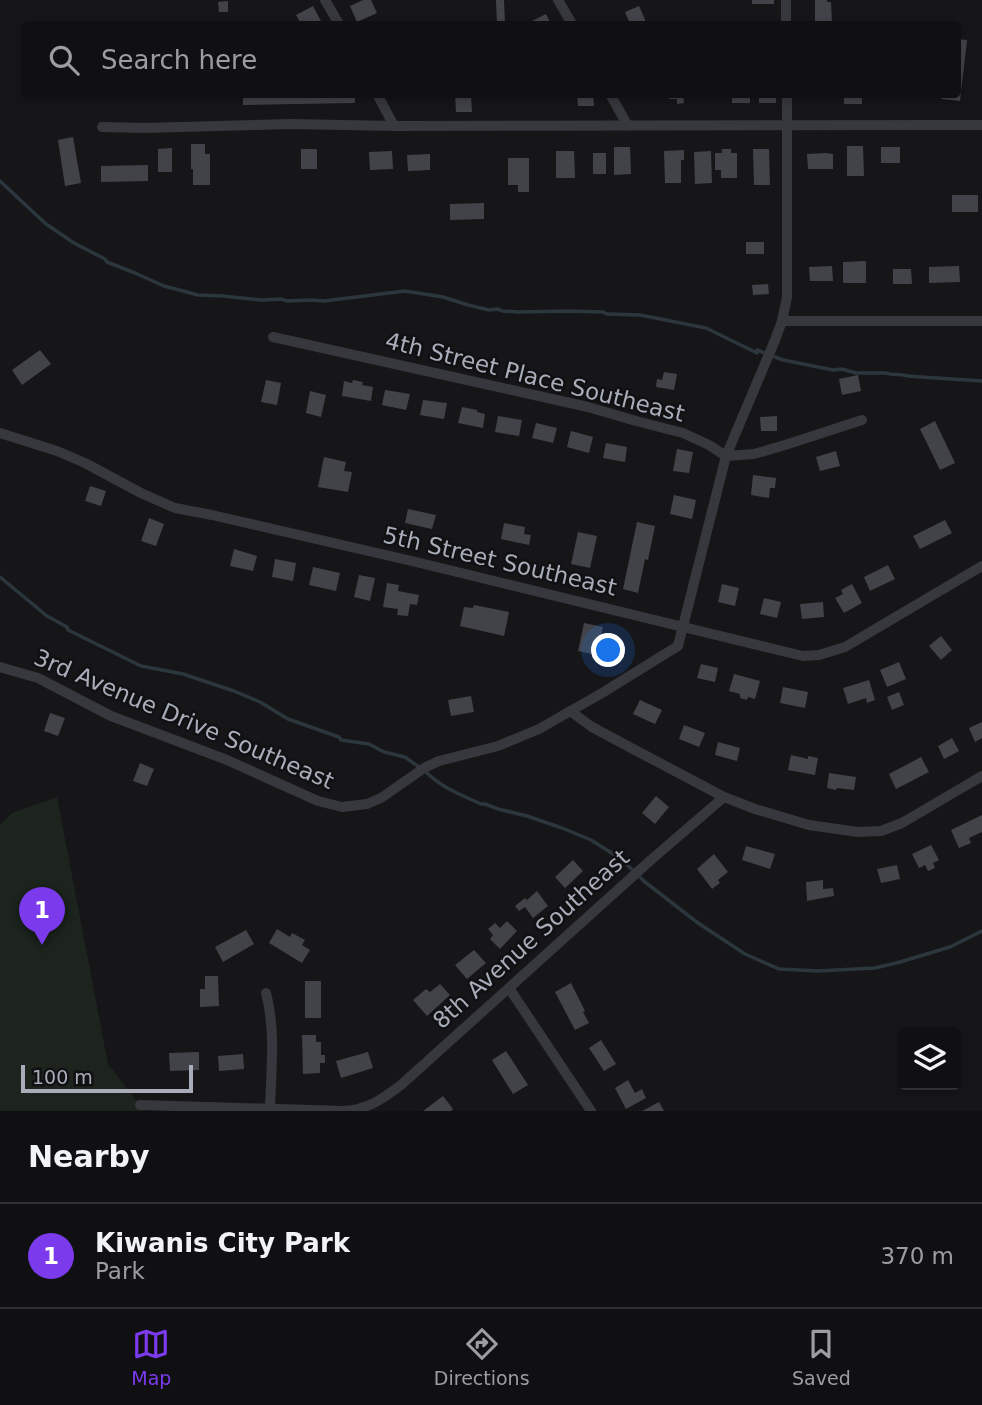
<!DOCTYPE html>
<style>
:root{--surface:#101013;--page:#19191c;--text:#f1f3f6;--muted:#9c9da0;--line:#303033;--accent:#7c3aed}
body{margin:0;font-family:"DejaVu Sans",sans-serif;background:var(--page);color:var(--text)}
.controls{position:absolute;right:21px;bottom:21px;display:grid;overflow:hidden;border-radius:7px;box-shadow:0 4px 10px #0003}
.controls button{width:63px;height:63px;display:grid;place-items:center;padding:0;border:0;border-bottom:2px solid var(--line);background:var(--surface);color:var(--text);font:35px sans-serif}
.scale{position:absolute;left:21px;bottom:18px;width:172px;box-sizing:border-box;padding-left:7px;border:4px solid #a8adb9;border-top:0;font-size:19px;line-height:24px;white-space:nowrap;color:#a8adb9;-webkit-text-stroke:5px #111114;paint-order:stroke}
.you{position:absolute;left:609px;top:651px;width:24px;height:24px;margin:-18px;border:5px solid #fff;border-radius:50%;background:#1a73e8;box-shadow:0 0 0 10px #1a73e833}
.badge{display:grid;place-items:center;width:46px;height:46px;border-radius:50%;background:var(--accent);color:#fff;font-size:23px;font-weight:700}
.pin{position:absolute;translate:-50% -58px;filter:drop-shadow(0 2px 4px #0008)}
.pin::after{content:'';position:absolute;top:37px;width:24px;height:21px;background:inherit;clip-path:polygon(0 0,100% 0,50% 100%)}
.list{margin:0;padding:0;list-style:none}
h2{display:flex;justify-content:space-between;align-items:center;height:91px;margin:0;padding:0 28px;font-size:30px}
h2 small{font-size:23px;font-weight:400;color:var(--muted)}
.list li{display:grid;grid-template-columns:46px 1fr auto;gap:21px;align-items:center;box-sizing:border-box;height:105px;padding:0 28px;border-top:2px solid var(--line)}
.list b{display:block;font-size:26px;white-space:nowrap}
.list p{margin:0;font-size:23px;white-space:nowrap;color:var(--muted)}
.list em{font-size:23px;font-style:normal;color:var(--muted)}
.icon{flex:none;width:38px;height:38px;fill:none;stroke:currentColor;stroke-width:2;stroke-linecap:round;stroke-linejoin:round}
.map{position:relative;flex:none;width:982px;height:1111px;overflow:hidden}
.search{position:absolute;background:var(--surface);box-shadow:0 4px 10px #0003;left:21px;right:21px;top:21px;height:77px;display:flex;align-items:center;gap:18px;box-sizing:border-box;padding:0 24px;border-radius:7px;color:var(--muted);font-size:26px}
.sheet{height:196px;background:var(--surface)}
nav{display:flex;justify-content:space-around;align-items:center;box-sizing:border-box;height:98px;border-top:2px solid var(--line);background:var(--surface);font-size:19px;color:var(--muted)}
nav a{display:grid;justify-items:center;gap:4px}
nav .on{color:var(--accent)}
.map>svg:first-child{display:block}
.green{fill:#1c241d}
.lines{fill:none;stroke-linecap:round;stroke-linejoin:round}
.stream{stroke:#2c363d;stroke-width:3.5}
.building{fill:#424349}
.minor{stroke:#37383e;stroke-width:10}
.labels{text-anchor:middle;dominant-baseline:central;stroke-width:5;stroke-linejoin:round;paint-order:stroke}
.street-label{font-size:23px;fill:#a8adb9;stroke:#111114}
</style>
<div class="map">
<svg width="982" height="1111" viewBox="0 0 982 1111">
<rect width="100%" height="100%" fill="#161619"/>
<path class="green" d="M57 797 108 1064 144 1111H0V825L12 813Z"/>
<g class="lines">
<path class="stream" d="M0 181 46 224 74 243 105 259 107 262 135 273 164 286 198 295 223 296 261 300 282 299 286 301 311 300 324 301 405 291 443 297 468 305 489 310 498 309 502 311 519 312 569 311 603 312 607 314 640 315 706 328 757 353V350L783 360 833 370 842 369 856 373H886C893 376 900 373 907 376L982 381
M0 577 47 616 67 627 68 630 141 666 183 674 234 691 260 702 288 719 339 737 341 740 369 744 384 752 405 757 419 767
M425 771C442 788 459 794 481 804H485L498 809 527 816 562 828 591 840 621 859 645 882 698 923 745 954 779 969 818 971 875 968 900 962 950 947 982 931"/>
</g>
<path class="building" d="M363 0H371L377 13 357 22 350 6Z
M496 0H504L505 24H497Z
M752 0H774V4H752Z
M815 0H827V2H831L832 24H815Z
M228 1V12H219L218 2Z
M313 6 322 23 319 24H301L296 15Z
M639 6 647 24H630L625 12Z
M546 14 551 24H526Z
M958 39 967 40 960 101 941 99 942 94H958Z
M243 94H355V103L243 105Z
M455 94H471L472 112H456Z
M577 94H593L594 106H578Z
M669 94H683L684 103 677 104V99H669Z
M732 94H750V103H732Z
M759 94H776V103H759Z
M844 94H862V104H844Z
M73 137 81 183 65 186 58 140Z
M191 144H205V154H210V185H193V169H191Z
M847 146H863L864 176H847Z
M614 147H630L631 174 614 175Z
M881 147H900V163H881Z
M172 148V172H158V149Z
M301 149H317V169H301Z
M722 149H731V153H737V178H721V170H715V153H722Z
M753 149H769L770 185H754Z
M684 150V160H681V183H665L664 151Z
M392 151 393 169 370 170 369 152Z
M556 151H574L575 178H556Z
M711 151 712 183 695 184 694 152Z
M593 153H606V174H593Z
M826 153 833 154V169H808L807 154Z
M430 154V170L408 171 407 155Z
M508 158H529V192H518V185H508Z
M148 165V181L101 182V166Z
M952 195H978V212H952Z
M484 203V219L450 220V204Z
M746 242H764V254H746Z
M866 261V283H843V262Z
M832 266 833 281H810L809 267Z
M959 266 960 282 929 283V267Z
M893 269H911L912 284H893Z
M768 284 769 294 753 295 752 285Z
M40 350 51 364 22 385 12 370Z
M664 372 677 374 674 390 656 387 657 379 662 380Z
M858 375 861 391 842 395 839 379Z
M266 380 281 383 277 405 261 402Z
M353 380 363 382 362 385 373 387 371 401 342 396 344 381 352 383Z
M385 390 410 394 406 410 382 405Z
M310 391 326 395 321 417 306 413Z
M423 400 447 403 444 419 420 415Z
M462 407 477 410V412L485 414 483 428 458 423Z
M498 416 522 420 519 436 495 432Z
M777 416V431H761L760 417Z
M935 421 955 463 940 470 920 429Z
M536 423 557 428 553 443 532 438Z
M571 431 593 437 589 453 567 447Z
M606 443 627 447 625 462 603 458Z
M677 449 693 452 689 473 673 471Z
M836 451 840 466 820 471 816 457Z
M324 457 346 462 344 471 352 472 348 492 318 487Z
M753 475 776 478 775 488H770L769 498 751 495Z
M90 486 106 491 101 506 85 501Z
M674 495 696 500 692 519 670 514Z
M408 509 436 515 432 529 405 523Z
M149 518 164 524 156 546 141 541Z
M945 520 952 533 920 549 913 536Z
M637 522 655 526 648 560 645 559 638 593 623 589Z
M504 523 525 527 524 534 531 535 529 545 501 539Z
M578 532 597 536 590 568 571 564Z
M234 549 257 556 253 571 230 566Z
M275 559 296 563 293 581 272 577Z
M888 565 895 579 870 591 864 577Z
M313 567 340 573 336 591 309 585Z
M359 575 375 578 370 601 354 597Z
M387 583 399 585 398 591 419 595 417 605 410 604 408 616 397 615 398 609 383 607Z
M722 584 739 588 735 606 718 602Z
M852 584 862 603 844 613 835 598 843 594 841 590Z
M764 598 781 602 777 618 760 614Z
M823 602 824 617 802 619 800 604Z
M474 605 509 612 504 636 460 626 464 607 473 608Z
M584 623 603 627 597 655 578 651Z
M941 636 952 650 941 660 929 646Z
M899 662 906 679 887 687 880 670Z
M701 664 718 668 715 682 697 678Z
M734 674 760 681 755 699 748 697 747 700 740 698V694L729 691Z
M869 680 875 700 867 703 866 698 848 704 843 688Z
M783 687 808 692 805 708 780 703Z
M899 692 904 705 892 710 887 697Z
M471 696 474 712 451 716 448 700Z
M640 700 662 710 655 724 633 714Z
M50 713 65 718 58 736 44 731Z
M982 722V738L975 742 969 728Z
M684 725 705 733 699 747 679 739Z
M952 738 959 751 944 759 938 746Z
M718 742 740 748 737 761 715 755Z
M791 755 808 759V756L818 758 815 775 788 770Z
M921 757 929 772 896 789 889 774Z
M140 763 154 769 147 786 133 781Z
M829 773 856 777 854 790 837 788 836 790 827 788Z
M656 796 669 807 655 824 642 813Z
M982 815V832L969 838 971 843 959 848 951 830Z
M931 845 939 860 933 863 935 868 928 871 925 865 919 868 912 854Z
M746 846 775 854 770 869 742 860Z
M714 854 728 872 718 880 720 883 712 889 697 869Z
M573 860 583 871 565 888 555 877Z
M897 865 900 879 881 883 877 869Z
M823 880V889L833 888 834 896 807 901 806 882Z
M537 891 548 906 533 918 525 907 519 911 515 906 525 898 527 900Z
M507 921 517 931 500 949 490 939 493 935 488 929 495 923 500 928Z
M277 929 290 937 292 933 305 940 302 945 310 950 302 963 269 943Z
M246 930 254 944 223 962 215 947Z
M474 950 486 963 467 979 455 965Z
M205 976H218L219 1006 200 1007V989H205Z
M305 981H321V1018H305Z
M571 983 585 1011 583 1012 589 1023 575 1030 555 992Z
M440 984 450 995 427 1016 413 1000 426 989 430 992Z
M302 1035H316V1042H321V1055H325V1063H320V1073L303 1074Z
M601 1040 616 1064 604 1071 589 1048Z
M506 1051 528 1085 513 1094 492 1060Z
M199 1052V1070L170 1071 169 1053Z
M368 1052 373 1068 341 1078 336 1061Z
M243 1054 244 1069 219 1071 218 1056Z
M628 1080 635 1093 642 1089 646 1098 626 1109 615 1088Z
M443 1096 453 1109 451 1111H423Z
M659 1102 664 1111H642Z"/>
<g class="lines">
<path class="minor" d="M325 0 339 24
M558 0 572 24
M786 0V24
M377 94 394 126
M610 94 628 126
M102 127 144 128 291 124 394 126 982 125
M782 321H982
M273 337 588 407 636 421 683 433 709 445 726 456 754 454 785 445 862 420
M0 433 57 451 85 463 141 493 175 508 212 515 416 562 803 656 819 655 845 647 982 566
M0 667 38 678 111 716 227 760 318 801 342 807 367 804 381 798 424 768 439 761 498 746 539 729 602 693 678 646 726 456 775 340 782 321 787 297V94
M570 711 592 727 635 750 724 797 755 809 809 825 858 832 881 831 902 823 982 776
M509 988 591 1111
M266 993C276 1031 271 1070 270 1109
M140 1105 343 1111C369 1109 381 1100 401 1085L652 859 724 797"/>
</g>
<g class="labels">
<g class="street-label">
<text transform="translate(535 377) rotate(14)">4th Street Place Southeast</text>
<text transform="translate(500 561) rotate(13)">5th Street Southeast</text>
<text transform="translate(184 719) rotate(23)">3rd Avenue Drive Southeast</text>
<text transform="translate(531 939) rotate(-42)">8th Avenue Southeast</text>
</g>
</g>
</svg>
<div class="controls">
<button><svg class="icon" aria-label="layers" viewBox="0 0 24 24"><path d="M12 4l9 5-9 5-9-5zM3 14l9 5 9-5"/></svg></button>
</div>
<div class="scale">100 m</div>
<div class="you"></div>
<div class="pin badge" style="left:42px;top:945px">1</div>
<div class="search"><svg class="icon" aria-label="search" viewBox="0 0 24 24"><circle cx="10" cy="10" r="6"/><path d="M15 15l6 6"/></svg>Search here</div>
</div>
<section class="sheet">
<h2>Nearby<small></small></h2>
<ul class="list">
<li><span class="badge">1</span><div><b>Kiwanis City Park</b><p>Park</p></div><em>370 m</em></li>
</ul>
</section>
<nav>
<a class="on"><svg class="icon" aria-label="map" viewBox="0 0 24 24"><path d="M3 6l6-2 6 2 6-2v14l-6 2-6-2-6 2zM9 4v14M15 6v14"/></svg>Map</a>
<a><svg class="icon" aria-label="directions" viewBox="0 0 24 24"><path d="M12 3l9 9-9 9-9-9zM9 14v-3h6M13 9l2 2-2 2"/></svg>Directions</a>
<a><svg class="icon" aria-label="saved" viewBox="0 0 24 24"><path d="M7 4h10v16l-5-4-5 4z"/></svg>Saved</a>
</nav>
